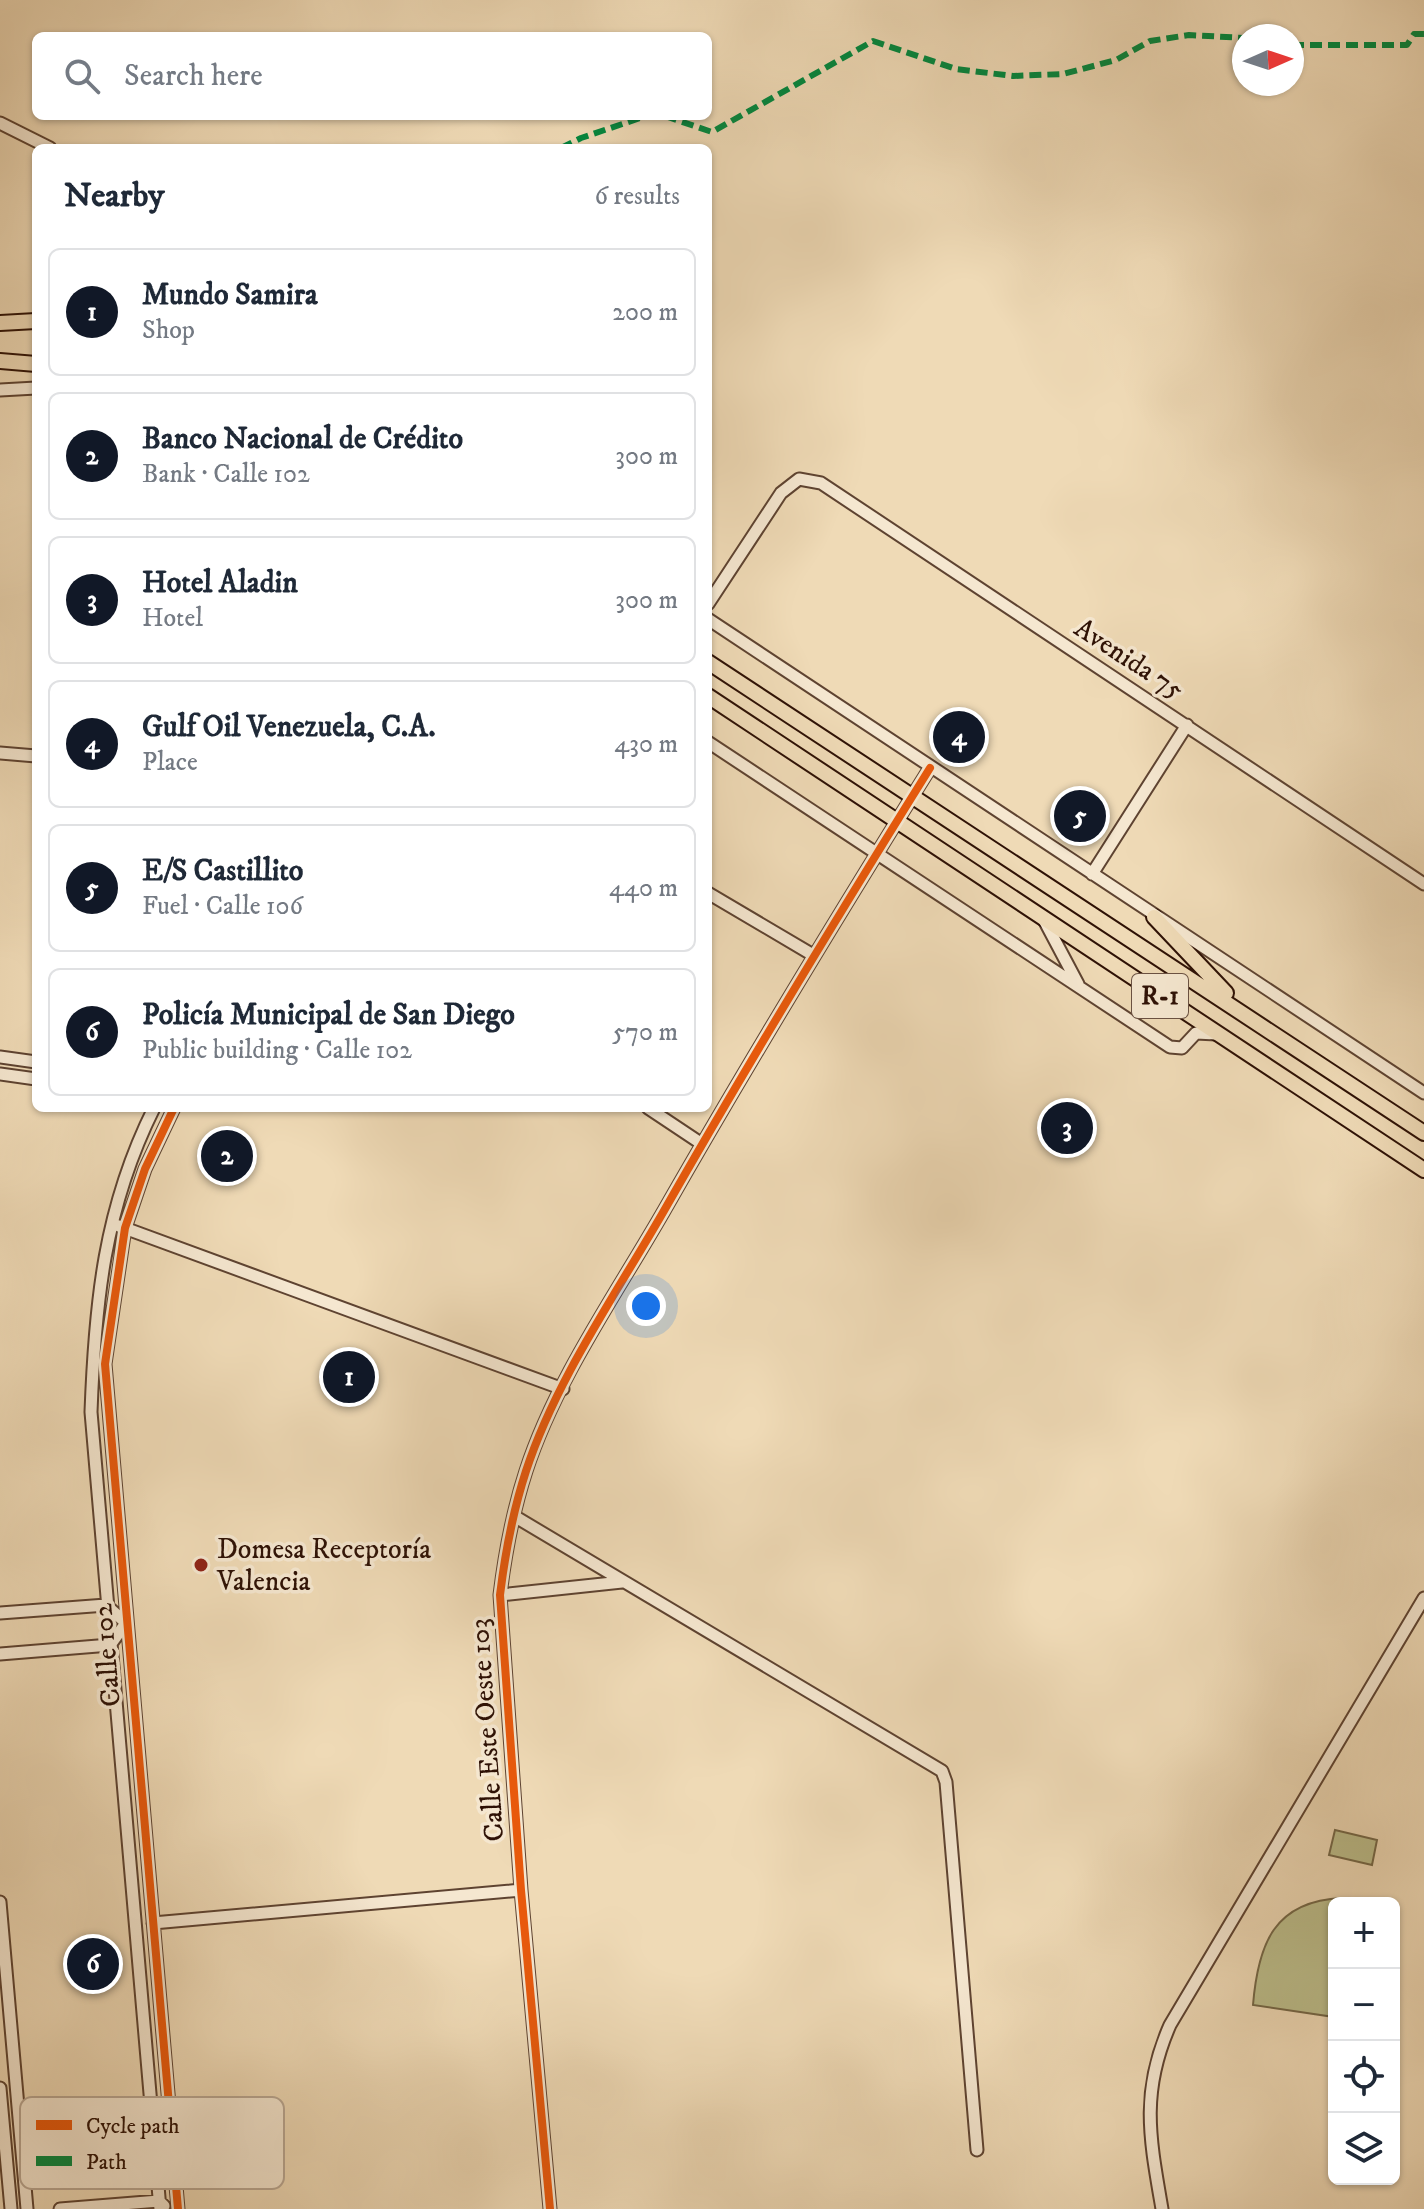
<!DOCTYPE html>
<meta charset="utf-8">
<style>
:root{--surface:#fff;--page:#f6f6f7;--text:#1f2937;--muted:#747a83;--line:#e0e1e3;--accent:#111827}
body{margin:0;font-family:"IM FELL DW Pica",serif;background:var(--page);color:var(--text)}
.controls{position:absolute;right:24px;bottom:24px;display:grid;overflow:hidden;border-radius:12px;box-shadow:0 2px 6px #0004}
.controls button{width:72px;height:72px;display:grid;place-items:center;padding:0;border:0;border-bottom:2px solid var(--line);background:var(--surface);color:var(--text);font:40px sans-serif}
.compass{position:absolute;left:1232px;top:24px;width:72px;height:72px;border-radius:50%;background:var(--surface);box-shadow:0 2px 6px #0004;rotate:87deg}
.you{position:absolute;left:646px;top:1306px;width:28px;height:28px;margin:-20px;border:6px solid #fff;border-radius:50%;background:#1a73e8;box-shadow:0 0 0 12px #1a73e833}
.badge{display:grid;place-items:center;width:52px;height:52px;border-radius:50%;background:var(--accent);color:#fff;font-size:26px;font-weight:700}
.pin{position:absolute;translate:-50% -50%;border:4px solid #fff;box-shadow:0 2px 8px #0006}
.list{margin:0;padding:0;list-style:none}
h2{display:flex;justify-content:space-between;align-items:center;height:104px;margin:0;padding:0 32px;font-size:34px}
h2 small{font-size:26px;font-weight:400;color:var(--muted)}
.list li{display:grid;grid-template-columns:52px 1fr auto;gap:24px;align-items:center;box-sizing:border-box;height:128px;margin:0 16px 16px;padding:0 16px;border:2px solid var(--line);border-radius:12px}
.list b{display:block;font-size:30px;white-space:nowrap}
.list p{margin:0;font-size:26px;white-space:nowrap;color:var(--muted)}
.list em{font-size:26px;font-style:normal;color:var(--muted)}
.icon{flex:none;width:44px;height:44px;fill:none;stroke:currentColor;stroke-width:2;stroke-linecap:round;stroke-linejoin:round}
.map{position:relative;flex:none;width:1424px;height:2209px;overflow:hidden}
.search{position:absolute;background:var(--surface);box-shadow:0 2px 6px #0004;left:32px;top:32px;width:680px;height:88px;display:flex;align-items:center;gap:20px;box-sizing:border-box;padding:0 28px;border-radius:12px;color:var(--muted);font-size:30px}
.panel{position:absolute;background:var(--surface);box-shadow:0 2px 6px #0004;left:32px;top:144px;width:680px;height:968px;border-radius:12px}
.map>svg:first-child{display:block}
.green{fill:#bcbe8c;stroke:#756848;stroke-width:2}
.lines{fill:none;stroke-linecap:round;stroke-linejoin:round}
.minor-casing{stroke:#5e4331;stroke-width:15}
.major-casing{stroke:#2e1105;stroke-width:18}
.minor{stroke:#f5e7d0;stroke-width:11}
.major{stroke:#efdab6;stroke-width:14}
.quiet{stroke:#00873e;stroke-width:6;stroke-dasharray:12 6;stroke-linecap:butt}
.cycleway-casing{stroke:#f5e7d0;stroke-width:13}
.cycleway{stroke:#e8590c;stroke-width:8}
.poi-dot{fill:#8f2418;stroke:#f5e7d0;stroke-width:3}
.labels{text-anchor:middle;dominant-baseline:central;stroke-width:7;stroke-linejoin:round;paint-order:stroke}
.shield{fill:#f5e7d0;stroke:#6a5142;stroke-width:2}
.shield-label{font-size:26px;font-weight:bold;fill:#2e1105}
.street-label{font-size:28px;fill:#2e1105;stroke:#f5e7d0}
.poi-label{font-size:28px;fill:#2e1105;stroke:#f5e7d0;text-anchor:start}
.key{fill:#f5e7d0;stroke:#b9a793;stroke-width:2}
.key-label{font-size:22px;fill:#2e1105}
</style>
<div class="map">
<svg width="1424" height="2209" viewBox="0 0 1424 2209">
<rect width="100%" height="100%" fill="#efdab6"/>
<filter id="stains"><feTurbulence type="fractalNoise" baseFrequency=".0025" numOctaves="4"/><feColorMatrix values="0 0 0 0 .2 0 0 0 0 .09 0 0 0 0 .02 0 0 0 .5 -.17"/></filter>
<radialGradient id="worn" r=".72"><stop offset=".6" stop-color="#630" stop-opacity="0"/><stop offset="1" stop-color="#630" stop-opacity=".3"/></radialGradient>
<path class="green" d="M1335 1830 1377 1840 1372 1865 1329 1855Z
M1342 1898 1375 1903H1334V2017L1253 2005C1258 1944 1274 1901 1342 1898Z"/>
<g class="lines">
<defs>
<path id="minor" d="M0 123 50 148
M0 390 36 388
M708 604 781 493 799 479 821 483 1424 884
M708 619 1424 1093
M708 742 1170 1047 1182 1048 1196 1033 1216 1034
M0 753 36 756
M1092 874 1187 725
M708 893 813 955
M1043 918 1078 984
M0 1057 36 1062
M0 1074 36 1079
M154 1108C104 1208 95 1303 91 1412L160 2209
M174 1108 145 1169 125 1228 105 1364 178 2209
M648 1108 702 1144
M119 1226 563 1389
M514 1516 942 1771 946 1782 977 2150
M500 1595 622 1582
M0 1613 106 1605 126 1623 110 1645 0 1654
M0 1902 27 2209
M153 1923 521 1890
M0 2088 11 2209
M60 2209 159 2201 164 2206
M550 2209 521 1890 500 1595C505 1554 513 1511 526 1471 556 1379 617 1293 665 1209 750 1060 839 914 930 768
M1162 2209C1150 2139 1140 2093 1170 2025L1424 1598"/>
<path id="major" d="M0 323 36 321
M0 361 36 364
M708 662 1424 1133
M708 696 1424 1170
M1154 917 1226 993"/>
</defs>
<use href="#minor" class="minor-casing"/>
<use href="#major" class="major-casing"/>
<use href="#minor" class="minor"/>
<use href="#major" class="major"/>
<path class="quiet" d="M1292 45H1407L1414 34H1424
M665 116 712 132 873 41 956 69 1013 76 1063 74 1116 60 1150 41 1189 35 1244 38
M561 148 581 138 646 116"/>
<defs>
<path id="cycleway" d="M174 1108 145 1169 125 1228 105 1364 178 2209
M550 2209 521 1890 500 1595C505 1554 513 1511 526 1471 556 1379 617 1293 665 1209 750 1060 839 914 930 768"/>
</defs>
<use href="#cycleway" class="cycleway-casing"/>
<use href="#cycleway" class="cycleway"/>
</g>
<circle class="poi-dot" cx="201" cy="1565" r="8"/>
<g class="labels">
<rect class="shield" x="1132" y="974" width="56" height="44" rx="6"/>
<g class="shield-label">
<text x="1160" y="996">R-1</text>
</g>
<g class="street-label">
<text transform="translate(1129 659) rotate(33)">Avenida 75</text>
<text transform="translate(107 1655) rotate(-95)">Calle 102</text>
<text transform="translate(487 1730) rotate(-94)">Calle Este Oeste 103</text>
</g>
<g class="poi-label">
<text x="217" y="1549">Domesa Receptoría<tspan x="217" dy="32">Valencia</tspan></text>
</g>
</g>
<rect x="20" y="2097" width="264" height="92" rx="12" class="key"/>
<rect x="36" y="2120" width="36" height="10" fill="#e8590c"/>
<rect x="36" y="2156" width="36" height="10" fill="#00873e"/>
<g class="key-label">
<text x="86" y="2133">Cycle path</text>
<text x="86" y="2169">Path</text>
</g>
<rect width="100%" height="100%" filter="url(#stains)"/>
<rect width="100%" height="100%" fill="url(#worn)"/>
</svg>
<div class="controls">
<button>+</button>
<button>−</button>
<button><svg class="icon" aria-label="locate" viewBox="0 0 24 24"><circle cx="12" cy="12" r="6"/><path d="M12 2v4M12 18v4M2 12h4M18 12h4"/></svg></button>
<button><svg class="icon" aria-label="layers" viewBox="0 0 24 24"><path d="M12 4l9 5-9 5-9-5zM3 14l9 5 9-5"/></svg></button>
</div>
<svg class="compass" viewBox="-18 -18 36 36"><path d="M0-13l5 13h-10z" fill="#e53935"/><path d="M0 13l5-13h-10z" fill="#747a83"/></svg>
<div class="you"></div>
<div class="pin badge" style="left:349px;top:1377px">1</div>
<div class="pin badge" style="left:227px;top:1156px">2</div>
<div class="pin badge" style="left:1067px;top:1128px">3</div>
<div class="pin badge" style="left:959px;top:737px">4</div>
<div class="pin badge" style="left:1080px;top:816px">5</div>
<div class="pin badge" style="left:93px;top:1964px">6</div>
<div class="search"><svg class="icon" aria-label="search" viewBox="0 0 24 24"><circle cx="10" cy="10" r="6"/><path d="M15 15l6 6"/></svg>Search here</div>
<section class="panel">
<h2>Nearby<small>6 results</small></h2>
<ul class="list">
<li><span class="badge">1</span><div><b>Mundo Samira</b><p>Shop</p></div><em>200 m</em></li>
<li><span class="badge">2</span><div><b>Banco Nacional de Crédito</b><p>Bank · Calle 102</p></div><em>300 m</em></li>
<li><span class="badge">3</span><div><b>Hotel Aladin</b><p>Hotel</p></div><em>300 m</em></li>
<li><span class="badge">4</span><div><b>Gulf Oil Venezuela, C.A.</b><p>Place</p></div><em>430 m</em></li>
<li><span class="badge">5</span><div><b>E/S Castillito</b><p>Fuel · Calle 106</p></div><em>440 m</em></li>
<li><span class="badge">6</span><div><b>Policía Municipal de San Diego</b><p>Public building · Calle 102</p></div><em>570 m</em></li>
</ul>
</section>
</div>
